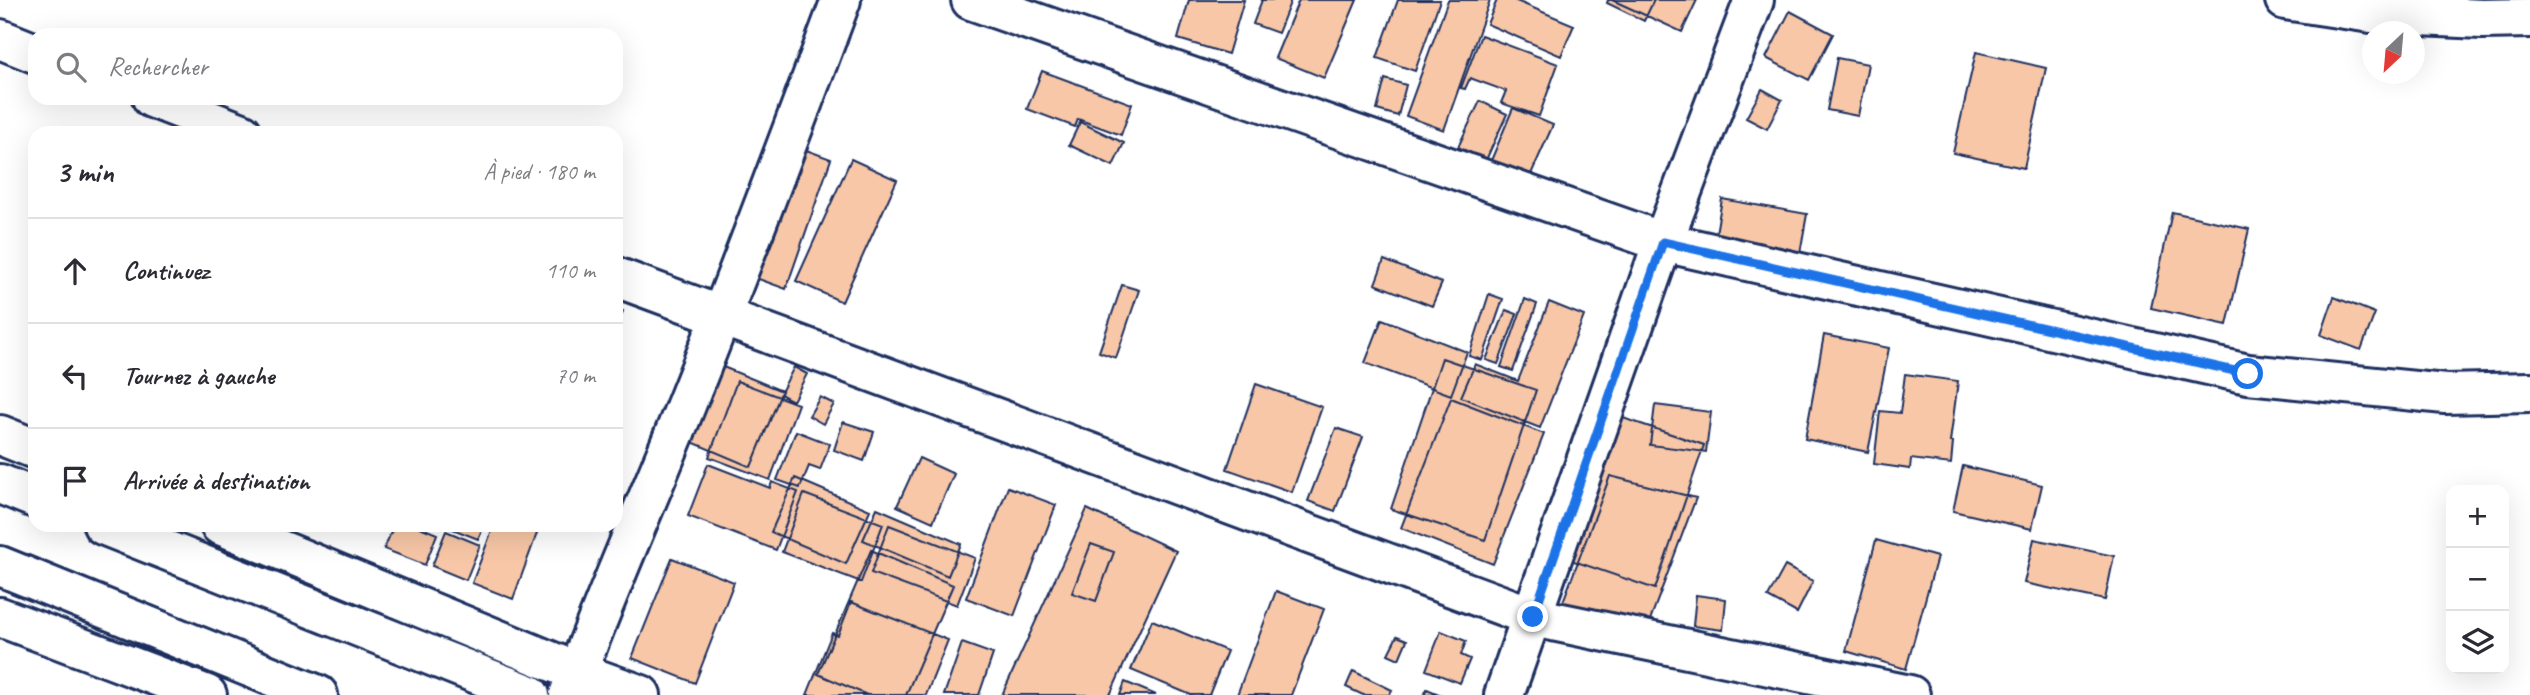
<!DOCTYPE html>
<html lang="fr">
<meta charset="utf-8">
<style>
:root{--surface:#fff;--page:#f7f7f7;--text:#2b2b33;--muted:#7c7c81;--line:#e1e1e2}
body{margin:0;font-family:Caveat,sans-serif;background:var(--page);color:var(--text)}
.controls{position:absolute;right:21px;bottom:21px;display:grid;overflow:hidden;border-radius:14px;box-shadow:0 7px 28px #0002}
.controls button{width:63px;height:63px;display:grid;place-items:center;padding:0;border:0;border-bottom:2px solid var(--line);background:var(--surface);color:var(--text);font:35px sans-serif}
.compass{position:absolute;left:2362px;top:21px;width:63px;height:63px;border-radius:50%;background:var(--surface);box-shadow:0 7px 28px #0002;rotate:206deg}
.stop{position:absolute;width:21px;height:21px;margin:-16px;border:5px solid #1a73e8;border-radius:50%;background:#fff}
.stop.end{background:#1a73e8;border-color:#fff;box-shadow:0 2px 7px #0008}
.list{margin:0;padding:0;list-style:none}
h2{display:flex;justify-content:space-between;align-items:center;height:91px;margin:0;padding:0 28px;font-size:30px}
h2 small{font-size:23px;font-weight:400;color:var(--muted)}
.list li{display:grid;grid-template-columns:46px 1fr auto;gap:21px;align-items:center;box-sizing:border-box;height:105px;padding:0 28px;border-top:2px solid var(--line)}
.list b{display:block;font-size:26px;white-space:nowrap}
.list em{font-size:23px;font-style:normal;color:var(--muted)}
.icon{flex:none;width:38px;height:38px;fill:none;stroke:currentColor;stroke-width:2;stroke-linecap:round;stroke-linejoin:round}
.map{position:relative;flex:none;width:2530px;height:695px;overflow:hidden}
.search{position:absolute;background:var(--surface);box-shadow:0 7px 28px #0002;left:28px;top:28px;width:595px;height:77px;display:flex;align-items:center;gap:18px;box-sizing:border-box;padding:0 24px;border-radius:21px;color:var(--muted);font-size:26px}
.panel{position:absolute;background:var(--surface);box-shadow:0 7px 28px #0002;left:28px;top:126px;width:595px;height:406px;border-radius:21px}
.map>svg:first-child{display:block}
.building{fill:#f8c7a7;stroke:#1b2f5e;stroke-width:2}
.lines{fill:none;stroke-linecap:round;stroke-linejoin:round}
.minor-casing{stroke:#1b2f5e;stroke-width:44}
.minor{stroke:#fff;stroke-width:38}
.route{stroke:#1a73e8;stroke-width:9}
</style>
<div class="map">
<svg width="2530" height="695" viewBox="0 0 2530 695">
<rect width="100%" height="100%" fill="#fff"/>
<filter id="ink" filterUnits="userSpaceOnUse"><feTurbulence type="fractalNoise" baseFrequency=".0143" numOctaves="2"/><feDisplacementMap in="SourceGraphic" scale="14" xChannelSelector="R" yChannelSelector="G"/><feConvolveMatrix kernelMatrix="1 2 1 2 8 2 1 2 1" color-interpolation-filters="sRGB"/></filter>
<g filter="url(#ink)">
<path class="building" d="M1189 0H1244L1228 54 1178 39Z
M1262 0H1291L1278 33 1253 24Z
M1299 0H1357L1324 78 1275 58Z
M1398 0H1440L1415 71 1377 58Z
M1448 0H1490L1444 130 1406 116Z
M1497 0H1514L1574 25 1561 56 1487 24Z
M1608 0H1654L1644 21 1607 3Z
M1612 0H1697L1682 32Z
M1790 11 1833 34 1809 80 1766 58Z
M1481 35 1558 64 1539 116 1501 103 1506 91 1470 78 1465 89 1461 88Z
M1976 52 2046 68 2024 168 1953 153Z
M1837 58 1868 64 1858 116 1827 110Z
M1042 71 1132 104 1121 135 1078 119 1075 127 1027 109Z
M1385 79 1406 85 1398 116 1377 110Z
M1762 89 1782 100 1767 129 1746 118Z
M1480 101 1507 114 1486 160 1458 147Z
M1513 108 1553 125 1528 181 1490 163Z
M1080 122 1124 143 1113 166 1069 145Z
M798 147 831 159 786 289 753 277Z
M851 159 897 180 842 302 796 281Z
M1722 199 1807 214 1799 259 1714 245Z
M2172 212 2249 229 2227 325 2151 308Z
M1384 260 1442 283 1432 306 1375 284Z
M1122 285 1139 290 1116 358 1099 352Z
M1489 294 1503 299 1482 360 1469 356Z
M2334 297 2375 313 2361 350 2321 335Z
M1525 299 1537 304 1513 371 1501 367Z
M1549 302 1584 316 1540 428 1461 397 1475 364 1518 381Z
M616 308 623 311 616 330Z
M1506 310 1517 314 1498 364 1486 360Z
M1382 319 1467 352 1451 395 1365 363Z
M1824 335 1889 348 1868 452 1805 439Z
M1442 358 1536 390 1485 540 1391 509Z
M723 367 782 391 751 467 692 442Z
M794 367 807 374 793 401 780 394Z
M1905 374 1958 381 1950 442H1953L1951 464 1911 459 1910 469 1874 464 1880 411 1900 413Z
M737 381 798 404 770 480 709 457Z
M1256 384 1322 407 1292 492 1227 469Z
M820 397 834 404 823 424 809 416Z
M1451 398 1544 434 1493 564 1401 528Z
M1655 405 1711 412 1706 452 1650 445Z
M1608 413 1704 445 1655 589 1559 556Z
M843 422 874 432 864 461 834 450Z
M1336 428 1363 437 1335 511 1308 501Z
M796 431 830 444 820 470 809 466 800 488 777 480Z
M919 458 954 474 933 522 897 506Z
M708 464 770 488 772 482 798 492 776 550 688 516Z
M1963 466 2042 485 2032 529 1953 511Z
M1610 476 1696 498 1647 628 1561 607Z
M795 478 870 510 846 564 771 532Z
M1008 487 1056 505 1014 616 966 598Z
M804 494 883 524 861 582 782 552Z
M877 508 961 544 948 576 863 540Z
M1087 509 1176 551 1110 695H1002Z
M394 525H415L437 534 425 565 384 549Z
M451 525H484L478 539 450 528Z
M494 525H540L513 599 472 583Z
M889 525 975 558 957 605 871 573Z
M446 531 480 545 466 580 432 566Z
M2034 539 2114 556 2105 600 2024 583Z
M1876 540 1937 557 1906 669 1846 651Z
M1091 544 1114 552 1096 601 1072 593Z
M871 550 953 585 906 695H867L818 674Z
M672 558 734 582 695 683 632 658Z
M1785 566 1813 581 1797 613 1768 597Z
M1276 591 1324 609 1291 695H1237Z
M1696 595 1726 599 1723 630 1693 626Z
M851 602 948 640 926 695H807L832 633 838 635Z
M1152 620 1227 651 1209 695H1191L1131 670Z
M1441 631 1466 641 1461 655 1470 659 1460 683 1426 670Z
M1397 636 1407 640 1399 659 1388 654Z
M962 643 993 654 979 695H944Z
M1353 671 1392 690 1389 695H1363L1346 687Z
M1125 682 1156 695H1120Z
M1427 689 1441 695H1424Z"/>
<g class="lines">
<defs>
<path id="minor" d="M971 0 1663 242 2248 374 2445 394 2530 392
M2285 0 2378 14 2482 19 2530 18
M0 39 35 53
M152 98 242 133
M616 277 1533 617 1910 695
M0 435 35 449
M0 484 35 498
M103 525 530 695
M220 525 577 672 641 695
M0 566 318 695
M0 617 207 695
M569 695C605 595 649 499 688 400 741 268 791 134 841 0
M1504 695 1663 242 1754 0"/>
</defs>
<use href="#minor" class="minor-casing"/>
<use href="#minor" class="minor"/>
</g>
</g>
<g class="lines" filter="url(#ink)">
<path class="route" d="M1533 617 1663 242 2248 374"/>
</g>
</svg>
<div class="controls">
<button>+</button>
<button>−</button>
<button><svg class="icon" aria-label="layers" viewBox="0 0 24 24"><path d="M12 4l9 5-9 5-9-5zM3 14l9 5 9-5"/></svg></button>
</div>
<svg class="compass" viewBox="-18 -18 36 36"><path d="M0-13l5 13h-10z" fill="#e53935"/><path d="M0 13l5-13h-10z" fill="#7c7c81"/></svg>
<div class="stop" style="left:2248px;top:374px"></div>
<div class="stop end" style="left:1533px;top:617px"></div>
<div class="search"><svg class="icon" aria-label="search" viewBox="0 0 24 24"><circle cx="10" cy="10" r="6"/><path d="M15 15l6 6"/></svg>Rechercher</div>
<section class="panel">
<h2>3 min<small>À pied · 180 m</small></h2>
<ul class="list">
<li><svg class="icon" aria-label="ahead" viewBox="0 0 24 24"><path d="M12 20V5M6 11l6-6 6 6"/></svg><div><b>Continuez</b></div><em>110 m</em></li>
<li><svg class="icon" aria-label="left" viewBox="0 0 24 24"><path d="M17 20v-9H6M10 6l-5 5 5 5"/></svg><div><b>Tournez à gauche</b></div><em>70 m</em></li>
<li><svg class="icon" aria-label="arrive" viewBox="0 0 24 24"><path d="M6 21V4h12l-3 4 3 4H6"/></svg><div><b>Arrivée à destination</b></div></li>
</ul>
</section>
</div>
